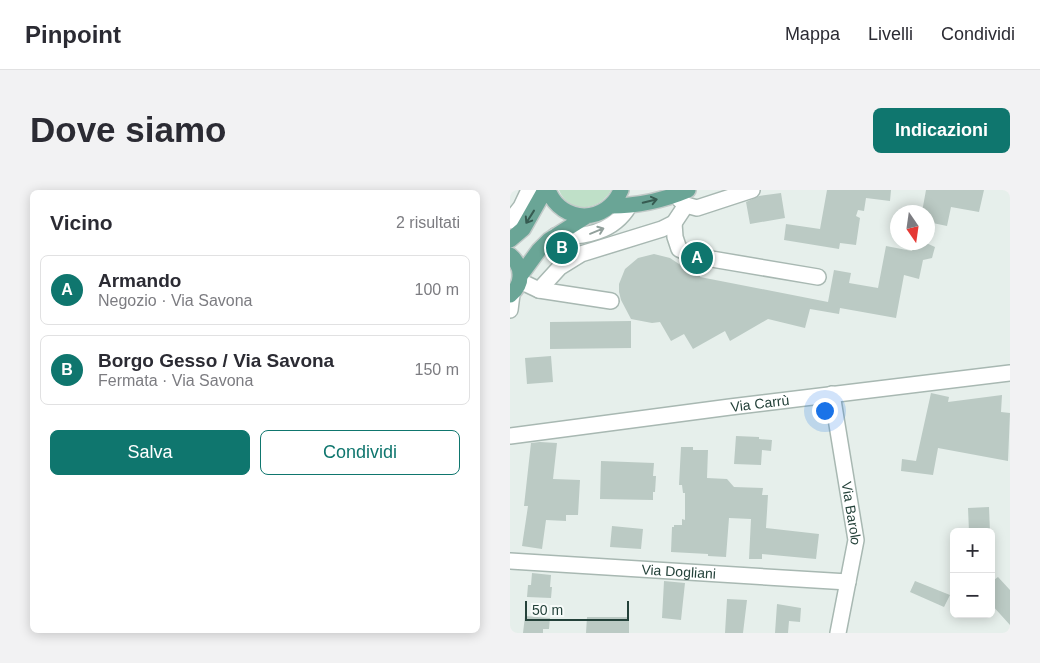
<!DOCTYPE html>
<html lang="it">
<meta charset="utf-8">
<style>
:root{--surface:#fff;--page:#f2f2f3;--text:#2b2b33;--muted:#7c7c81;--line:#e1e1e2;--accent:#0f766e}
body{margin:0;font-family:Arial,sans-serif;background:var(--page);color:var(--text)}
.controls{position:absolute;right:15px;bottom:15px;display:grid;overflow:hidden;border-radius:8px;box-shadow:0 2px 12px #0003}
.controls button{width:45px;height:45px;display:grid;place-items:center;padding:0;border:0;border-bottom:1px solid var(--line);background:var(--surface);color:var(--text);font:25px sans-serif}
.compass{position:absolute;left:380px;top:15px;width:45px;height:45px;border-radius:50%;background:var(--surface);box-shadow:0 2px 12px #0003;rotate:167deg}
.scale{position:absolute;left:15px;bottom:12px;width:104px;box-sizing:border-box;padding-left:5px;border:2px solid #24423a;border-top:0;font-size:14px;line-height:18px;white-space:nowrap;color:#24423a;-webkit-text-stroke:4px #f7fbf9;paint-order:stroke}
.you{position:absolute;left:314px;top:220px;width:18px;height:18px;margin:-12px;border:4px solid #fff;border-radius:50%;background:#1a73e8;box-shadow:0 0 0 8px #1a73e833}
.badge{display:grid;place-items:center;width:32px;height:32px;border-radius:50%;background:var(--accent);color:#fff;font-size:16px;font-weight:700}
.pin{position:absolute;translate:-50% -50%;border:2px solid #fff;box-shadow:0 1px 5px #0006}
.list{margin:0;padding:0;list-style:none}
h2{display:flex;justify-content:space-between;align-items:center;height:65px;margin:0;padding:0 20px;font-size:21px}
h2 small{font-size:16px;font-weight:400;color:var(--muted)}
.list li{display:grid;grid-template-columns:32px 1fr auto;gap:15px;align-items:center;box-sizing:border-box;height:70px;margin:0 10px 10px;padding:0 10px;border:1px solid var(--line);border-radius:8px}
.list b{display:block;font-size:19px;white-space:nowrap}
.list p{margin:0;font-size:16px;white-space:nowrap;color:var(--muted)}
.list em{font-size:16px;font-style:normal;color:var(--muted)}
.actions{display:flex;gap:10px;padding:15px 20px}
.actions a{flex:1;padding:11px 0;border:1px solid var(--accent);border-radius:8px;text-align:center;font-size:18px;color:var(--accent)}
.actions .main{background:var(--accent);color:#fff}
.map{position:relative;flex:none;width:500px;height:443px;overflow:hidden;border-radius:8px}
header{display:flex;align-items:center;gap:30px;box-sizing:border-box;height:70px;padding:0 25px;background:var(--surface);border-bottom:1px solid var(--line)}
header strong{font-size:24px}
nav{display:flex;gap:28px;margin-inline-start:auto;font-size:18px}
.intro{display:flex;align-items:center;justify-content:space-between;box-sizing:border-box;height:120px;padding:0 30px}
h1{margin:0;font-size:35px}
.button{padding:12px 22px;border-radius:8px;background:var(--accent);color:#fff;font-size:18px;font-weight:700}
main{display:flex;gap:30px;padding:0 30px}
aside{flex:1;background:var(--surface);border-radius:8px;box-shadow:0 2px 12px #0003}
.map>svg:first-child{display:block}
.green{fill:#bfe0c8}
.building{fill:#bbcac4}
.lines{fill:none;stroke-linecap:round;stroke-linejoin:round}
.minor-casing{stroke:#a8b8b2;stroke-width:18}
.major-casing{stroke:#c2cac8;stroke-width:18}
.minor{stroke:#fff;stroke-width:15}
.major{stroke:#6aa596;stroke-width:15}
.oneway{stroke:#365b51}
.oneway2{stroke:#92a09c}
.labels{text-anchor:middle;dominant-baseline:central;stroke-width:4;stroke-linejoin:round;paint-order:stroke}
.street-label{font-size:14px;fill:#24423a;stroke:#f7fbf9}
</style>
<header>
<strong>Pinpoint</strong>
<nav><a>Mappa</a><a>Livelli</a><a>Condividi</a></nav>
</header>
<div class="intro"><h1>Dove siamo</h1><a class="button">Indicazioni</a></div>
<main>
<aside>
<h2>Vicino<small>2 risultati</small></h2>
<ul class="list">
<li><span class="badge">A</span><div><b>Armando</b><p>Negozio · Via Savona</p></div><em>100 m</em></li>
<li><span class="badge">B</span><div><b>Borgo Gesso / Via Savona</b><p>Fermata · Via Savona</p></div><em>150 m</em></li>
</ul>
<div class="actions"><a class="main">Salva</a><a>Condividi</a></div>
</aside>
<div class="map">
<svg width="500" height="443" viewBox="0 0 500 443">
<rect width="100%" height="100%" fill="#e6efeb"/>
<path class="green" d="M49 0H101C90 21 59 25 49 0Z"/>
<path class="building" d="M317 0H381L380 11 356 8 354 21 348 20 346 26 350 28 346 55 330 53 329 59 274 50 276 34 310 39Z
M416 0H474L469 22 441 17 437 36 418 32V22H412Z
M271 3 275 28 240 34 236 12 249 6Z
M406 52H414L425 57 422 68 413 70 409 89 394 85 386 128 330 118 329 124 300 119 295 138 258 129 220 151 215 141 183 159 174 144 161 151 150 132 142 133 121 129 111 110 109 102V94L115 79 128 68 144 64 160 68 178 80 179 74 191 77 190 87 318 112 324 80 341 83 339 93 368 98 376 56 402 61Z
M121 131V158L40 159V132Z
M41 166 43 192 17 194 15 168Z
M421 203 439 207 438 212 492 205 491 222 500 223 498 271 428 258 423 285 391 281 392 269 406 271Z
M226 246 249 247V249L262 250 261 261 252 260 251 275 224 274Z
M30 252 47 253 43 289 70 290 68 325H56V331L36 330 32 359 12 356 18 316H14L21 253Z
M171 257H183V260H198L197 288 217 289 224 297 253 298 252 305H258L256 338 309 344 306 369 252 364V369H239L241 329 219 328 216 367 198 366V364L161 362 162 337H164V335H172V329L175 330V303H173L172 295H169Z
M91 271 144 273 143 286H146L145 302H143V310L90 309Z
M479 317 480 342H459L458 318Z
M102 336 133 339 131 359 100 357Z
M22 383 41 385 40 397H42L41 408 17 407 18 395H21Z
M488 387 500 400V435L481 414V392Z
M154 391 175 393 171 430 152 428Z
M405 391 440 405 434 417 400 402Z
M217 409 237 410 233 443H215Z
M267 414 291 418 290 432 279 431 278 443H265Z
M15 426 40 428 39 439H33V443H13Z
M77 427H119V443H76Z"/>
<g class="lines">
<defs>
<g id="minor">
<path d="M170 10 176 15 187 18 242 0"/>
<path d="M0 31 11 17 19 0"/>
<path d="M164 33 165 47 169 59 184 66 308 87"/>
<path d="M45 46C74 48 104 42 119 16"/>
<path d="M10 91 29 100 101 111"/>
<path d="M29 100 50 77 71 64 152 39 164 33 176 15"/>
<path d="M0 120 2 104"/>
<path id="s1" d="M322 204 346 350 328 443"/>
<path id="s2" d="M0 246 220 217 500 183"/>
<path id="s3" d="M0 371 338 392"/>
</g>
<path id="major" d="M38 0C52 35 97 34 111 0
M101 16C127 16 154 10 178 0
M0 50 13 39 35 0
M0 65C13 76 14 94 0 105
M10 86 29 60 39 50 77 26"/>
</defs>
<use href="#minor" class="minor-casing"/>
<use href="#major" class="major-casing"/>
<use href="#minor" class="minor"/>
<use href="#major" class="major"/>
</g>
<defs><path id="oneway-shaft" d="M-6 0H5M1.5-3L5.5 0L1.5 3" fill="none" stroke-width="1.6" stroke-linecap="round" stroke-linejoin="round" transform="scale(1.25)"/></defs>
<g class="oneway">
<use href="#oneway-shaft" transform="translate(140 11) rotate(-14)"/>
<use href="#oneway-shaft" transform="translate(20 27) rotate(122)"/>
</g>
<use class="oneway2" href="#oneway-shaft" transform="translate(87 41) rotate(-22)"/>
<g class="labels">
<g class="street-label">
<text stroke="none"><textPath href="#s2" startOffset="252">Via Carrù</textPath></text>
<text stroke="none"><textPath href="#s1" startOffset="121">Via Barolo</textPath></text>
<text stroke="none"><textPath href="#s3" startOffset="169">Via Dogliani</textPath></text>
</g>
</g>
</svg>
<div class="controls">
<button>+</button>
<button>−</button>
</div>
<svg class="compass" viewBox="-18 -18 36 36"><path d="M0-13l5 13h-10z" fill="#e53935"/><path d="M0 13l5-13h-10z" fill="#7c7c81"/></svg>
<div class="scale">50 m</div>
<div class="you"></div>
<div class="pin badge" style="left:187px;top:68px">A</div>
<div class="pin badge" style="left:52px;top:58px">B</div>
</div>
</main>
